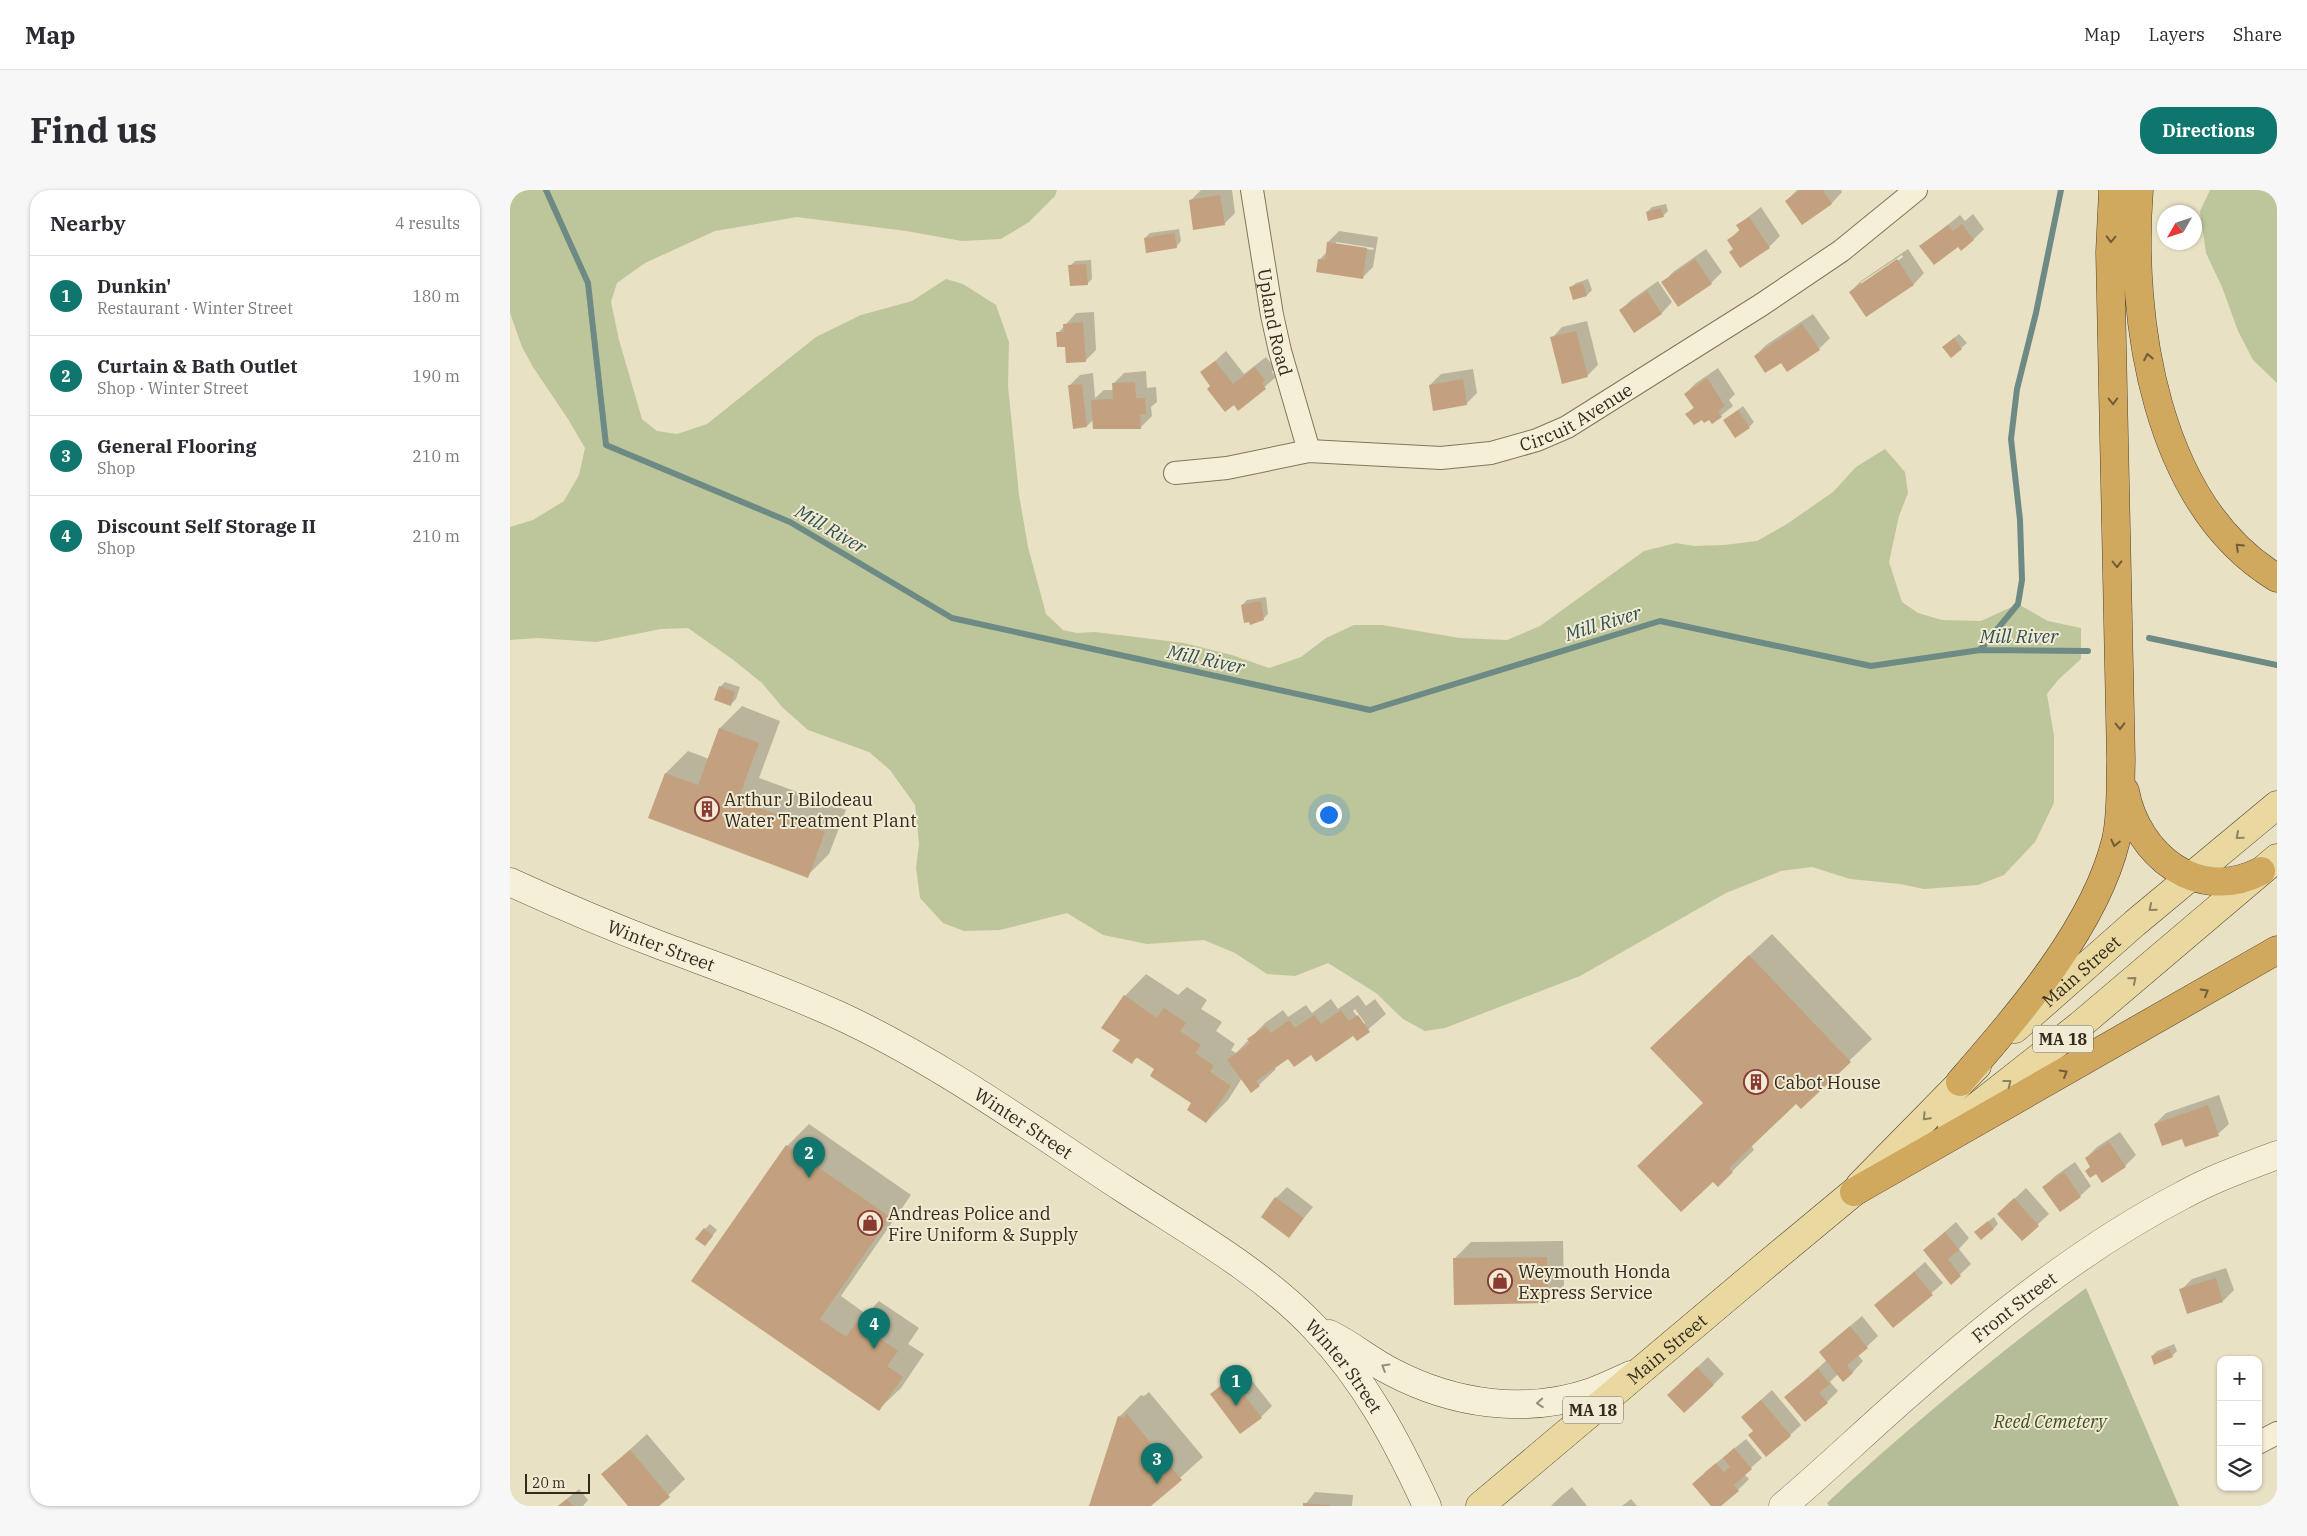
<!DOCTYPE html>
<meta charset="utf-8">
<style>
:root{--surface:#fff;--page:#f7f7f7;--text:#2b2b33;--muted:#7c7c81;--line:#e1e1e2;--accent:#0f766e}
body{margin:0;font-family:"IBM Plex Serif",serif;background:var(--page);color:var(--text)}
.controls{position:absolute;right:15px;bottom:15px;display:grid;overflow:hidden;border-radius:10px;box-shadow:0 1px 4px #0004}
.controls button{width:45px;height:45px;display:grid;place-items:center;padding:0;border:0;border-bottom:1px solid var(--line);background:var(--surface);color:var(--text);font:25px sans-serif}
.compass{position:absolute;left:1647px;top:15px;width:45px;height:45px;border-radius:50%;background:var(--surface);box-shadow:0 1px 4px #0004;rotate:231deg}
.scale{position:absolute;left:15px;bottom:12px;width:65px;box-sizing:border-box;padding-left:5px;border:2px solid #342b1f;border-top:0;font-size:14px;line-height:18px;white-space:nowrap;color:#342b1f;-webkit-text-stroke:4px #f1ebd3;paint-order:stroke}
.you{position:absolute;left:818px;top:624px;width:18px;height:18px;margin:-12px;border:4px solid #fff;border-radius:50%;background:#1a73e8;box-shadow:0 0 0 8px #1a73e833}
.badge{display:grid;place-items:center;width:32px;height:32px;border-radius:50%;background:var(--accent);color:#fff;font-size:16px;font-weight:700}
.pin{position:absolute;translate:-50% -41px;filter:drop-shadow(0 1px 2px #0008)}
.pin::after{content:'';position:absolute;top:26px;width:18px;height:15px;background:inherit;clip-path:polygon(0 0,100% 0,50% 100%)}
.list{margin:0;padding:0;list-style:none}
h2{display:flex;justify-content:space-between;align-items:center;height:65px;margin:0;padding:0 20px;font-size:21px}
h2 small{font-size:16px;font-weight:400;color:var(--muted)}
.list li{display:grid;grid-template-columns:32px 1fr auto;gap:15px;align-items:center;box-sizing:border-box;height:80px;padding:0 20px;border-top:1px solid var(--line)}
.list b{display:block;font-size:19px;white-space:nowrap}
.list p{margin:0;font-size:16px;white-space:nowrap;color:var(--muted)}
.list em{font-size:16px;font-style:normal;color:var(--muted)}
.icon{flex:none;width:28px;height:28px;fill:none;stroke:currentColor;stroke-width:2;stroke-linecap:round;stroke-linejoin:round}
.map{position:relative;flex:none;width:1767px;height:1316px;overflow:hidden;border-radius:20px}
header{display:flex;align-items:center;gap:30px;box-sizing:border-box;height:70px;padding:0 25px;background:var(--surface);border-bottom:1px solid var(--line)}
header strong{font-size:24px}
nav{display:flex;gap:28px;margin-inline-start:auto;font-size:18px}
.intro{display:flex;align-items:center;justify-content:space-between;box-sizing:border-box;height:120px;padding:0 30px}
h1{margin:0;font-size:35px}
.button{padding:12px 22px;border-radius:20px;background:var(--accent);color:#fff;font-size:18px;font-weight:700}
main{display:flex;gap:30px;padding:0 30px}
aside{flex:1;background:var(--surface);border-radius:20px;box-shadow:0 1px 4px #0004}
.map>svg:first-child{display:block}
.green{fill:#bdc69a}
.cemetery{fill:#b4bc98}
.shadow{fill:#0003;fill-rule:evenodd}
.lines{fill:none;stroke-linecap:round;stroke-linejoin:round}
.stream{stroke:#6e8a85;stroke-width:6}
.building{fill:#c3a17e}
.minor-casing{stroke:#82745d;stroke-width:24}
.tertiary-casing{stroke:#82745d;stroke-width:29}
.secondary-casing{stroke:#645540;stroke-width:29}
.primary-casing{stroke:#504230;stroke-width:29}
.motorway-casing{stroke:#504230;stroke-width:29}
.minor{stroke:#f5efd7;stroke-width:22}
.tertiary{stroke:#f5efd7;stroke-width:28}
.secondary{stroke:#f5efd7;stroke-width:28}
.primary{stroke:#e9d9a0;stroke-width:28}
.motorway{stroke:#d0a85e;stroke-width:28}
.oneway{stroke:#725d38}
.oneway2{stroke:#8e8260}
.oneway3{stroke:#948d7b}
.labels{text-anchor:middle;dominant-baseline:central;stroke-width:4;stroke-linejoin:round;paint-order:stroke}
.shield{fill:#f1ebd3;stroke:#6d6555;stroke-width:1}
.shield-label{font-size:16px;font-weight:bold;fill:#342b1f}
.street-label{font-size:18px;fill:#342b1f;stroke:#f1ebd3}
.poi-label{font-size:18px;fill:#342b1f;stroke:#f1ebd3;text-anchor:start}
.park-label{font-size:18px;font-style:italic;fill:#414e28;stroke:#f1ebd3}
.water-label{font-size:19px;font-style:italic;fill:#305152;stroke:#f1ebd3}
</style>
<header>
<strong>Map</strong>
<nav><a>Map</a><a>Layers</a><a>Share</a></nav>
</header>
<div class="intro"><h1>Find us</h1><a class="button">Directions</a></div>
<main>
<aside>
<h2>Nearby<small>4 results</small></h2>
<ul class="list">
<li><span class="badge">1</span><div><b>Dunkin'</b><p>Restaurant · Winter Street</p></div><em>180 m</em></li>
<li><span class="badge">2</span><div><b>Curtain &amp; Bath Outlet</b><p>Shop · Winter Street</p></div><em>190 m</em></li>
<li><span class="badge">3</span><div><b>General Flooring</b><p>Shop</p></div><em>210 m</em></li>
<li><span class="badge">4</span><div><b>Discount Self Storage II</b><p>Shop</p></div><em>210 m</em></li>
</ul>
</aside>
<div class="map">
<svg width="1767" height="1316" viewBox="0 0 1767 1316">
<rect width="100%" height="100%" fill="#e9e1c4"/>
<path class="green" d="M0 0H547L545 6 519 32 491 49 452 51 396 41 287 27 205 41 135 73 107 93 101 112 109 150 132 229 147 241 167 244 197 234 306 147 351 125 402 111 436 89 453 94 486 115 499 152 498 196 509 305 518 357 536 424 553 440 567 443 585 442 674 453 722 465 759 478 791 467 816 448 844 435H872L950 448 997 450 1030 436 1134 361 1166 353 1184 356 1214 355 1247 351 1277 334 1323 302 1346 277 1375 259 1395 282 1398 303 1389 326 1379 372 1392 412 1408 423 1432 430 1471 431 1508 414 1538 431 1571 438V469L1548 490 1537 504 1544 546V613L1525 652 1494 685 1468 695 1414 699 1390 694 1340 689 1302 677 1271 681 1216 703 1070 786 935 838 915 841 893 829 866 803 818 773 785 786 757 784 725 763 694 750 637 754 593 745 557 723 490 740 454 741 433 733 410 708 406 678 409 654 405 615 380 580 359 562 298 540 273 518 252 493 222 469 178 438 151 439 86 452 27 448 0 450V337L23 330 54 311 69 285 75 258 58 229 23 177 12 157 0 123Z
M1700 0H1767V193L1743 170 1728 141 1712 97 1696 63 1690 21Z"/>
<path class="cemetery" d="M1576 1098 1669 1316H1319L1317 1313C1400 1236 1485 1166 1576 1098Z"/>
<path class="shadow" d="M691 0H722L725 23 714 34 680 11Z
M1287 0H1331L1332 2 1322 13 1292 33 1276 11Z
M1156 14 1158 21 1153 26 1137 22 1142 17Z
M1251 17 1270 46 1259 57 1231 77 1224 59 1218 51 1230 39 1228 35Z
M1463 24 1474 39 1463 50 1448 55 1411 56 1450 25 1455 31Z
M669 39 671 51 666 57 635 48 640 43Z
M829 41 868 47 863 77 852 88 809 70 817 62 818 52ZM826 52 864 58 863 60 826 54Z
M1196 59 1212 82 1201 93H1153L1163 82Z
M1398 59 1414 83 1404 94 1356 125 1340 102 1351 91ZM1392 65 1393 67 1351 95V92Z
M581 70 582 89 577 94 560 76 565 71Z
M1078 89 1082 100 1077 105 1060 98 1066 93Z
M1148 91 1162 112 1152 123 1125 141 1111 120 1121 110Z
M584 122 586 160 575 171 556 155 548 143 566 123Z
M1303 124 1320 148 1309 159 1271 171 1245 166 1256 155Z
M1077 131 1088 175 1077 186 1042 148 1052 137Z
M1449 144 1457 153 1442 166 1439 152Z
M716 161 734 184 756 167 765 178 762 182 766 187 729 219 702 195 692 183Z
M1208 178 1225 204 1219 210 1223 216 1203 232 1200 228 1177 224 1184 217 1175 204 1186 193Z
M963 179 967 203 956 214 920 195 931 184Z
M636 181 637 198 646 197 647 212 641 217 642 226 631 237 584 229 577 236 559 196 570 185 583 183 585 208 594 200H604L603 194 614 183Z
M1233 216 1244 232 1239 237 1215 230Z
M756 407 758 424 753 429 732 415 737 410Z
M215 492 230 497 226 509 221 514 210 497Z
M232 516 270 531 249 588 336 620 319 664 297 686 140 627 156 583 178 561 199 569 210 538Z
M1262 744 1362 849 1291 917 1286 912 1241 955 1244 960 1208 995 1203 991 1194 913 1164 836Z
M636 784 668 805 677 797 697 810 691 819 712 832 706 841 725 854 721 860 726 863 755 833 773 820 778 827 796 815 802 823 821 809 828 819 848 805 856 816 865 809 876 824 847 849 843 844 801 863 778 867 764 877 766 879 749 895 732 888 718 910 696 932 683 913 646 879 628 867 622 872 611 850 615 806ZM845 819 855 833 854 835 843 821Z
M1709 905 1719 934 1708 944 1673 947 1645 934 1656 923Z
M299 934 401 1005 331 1106 356 1124 369 1111 409 1138 398 1154 414 1164 391 1198 369 1219 183 1090 277 956Z
M1610 942 1626 965 1615 976H1581L1576 968 1587 957Z
M1565 972 1581 996 1570 1006 1534 997 1545 986Z
M777 997 803 1017 779 1046 766 1008Z
M1516 998 1539 1024 1512 1049 1500 1013Z
M1484 1027 1488 1034 1483 1039 1471 1037Z
M1446 1032 1459 1048 1449 1059 1461 1074 1441 1093 1414 1060Z
M200 1034 207 1040 195 1055V1039Z
M1053 1051 1054 1095 1038 1112 944 1069 961 1052Z
M1415 1072 1433 1093 1383 1137 1366 1115Z
M1716 1078 1724 1100 1713 1111 1671 1100 1682 1089Z
M1352 1126 1368 1146 1348 1165 1353 1171 1343 1182 1333 1190 1328 1184 1320 1192 1328 1201 1317 1212 1276 1207 1317 1170 1321 1152Z
M1664 1154 1667 1161 1662 1166H1642L1647 1161Z
M1198 1167 1214 1184 1203 1195 1169 1194Z
M732 1178 762 1216 751 1227 701 1204Z
M1262 1200 1291 1235 1280 1245 1244 1241 1232 1227Z
M639 1202 693 1267 639 1316H580L609 1227 631 1205 634 1206Z
M137 1244 175 1289 147 1316H120L93 1284Z
M1236 1249 1252 1268 1234 1284 1239 1289 1228 1300 1209 1316H1202L1194 1283Z
M1062 1297 1077 1316H1041L1049 1308Z
M69 1299 78 1310 73 1316H48Z
M805 1302 843 1305 842 1316H794Z
M1121 1309 1127 1316H1112Z"/>
<g class="lines">
<path class="stream" d="M36 0 78 93 96 255 280 332 442 428 860 520 1150 431 1361 476 1470 460 1578 461
M1639 448 1767 475
M1470 460 1508 414 1512 390 1510 330 1501 249 1507 199 1526 123 1551 0"/>
</g>
<path class="building" d="M1290 0H1313L1322 14 1292 35 1275 11Z
M710 5 715 35 683 40 679 10Z
M1151 18 1154 27 1138 31 1136 22Z
M1239 27 1260 58 1230 78 1219 62 1223 59 1217 50 1230 41 1226 35Z
M1452 34 1464 50 1451 61 1448 57 1424 75 1409 56 1438 35 1443 41Z
M664 43 667 58 636 63 634 48Z
M817 52 857 58 853 89 806 82 808 69 815 70Z
M1185 69 1202 94 1168 117 1151 92Z
M1387 69 1404 95 1356 127 1339 102Z
M576 74 578 95 560 96 558 75Z
M1073 93 1077 106 1063 110 1059 97Z
M1137 101 1152 124 1124 143 1109 120Z
M573 132 576 172 556 173 555 157H547L546 142H554L553 134Z
M1292 134 1310 160 1277 182 1271 173 1255 183 1244 166Z
M1066 141 1078 187 1052 194 1040 147Z
M1444 148 1452 159 1441 168 1432 157Z
M705 171 723 194 745 177 755 190 752 193 756 199 728 221 724 215 715 222 697 199 700 196 690 182Z
M1197 188 1215 216 1208 221 1212 227 1202 234 1199 230 1194 233 1192 230 1184 235 1175 224 1184 218 1174 204Z
M953 189 957 215 923 221 919 195Z
M625 192 626 208H635L636 224H630L631 239H583L581 210 603 209 602 193Z
M572 194 577 237 563 239 558 195Z
M1228 220 1240 238 1225 248 1213 230Z
M751 411 754 430 740 435 739 432 734 433 731 415Z
M209 496 225 502 221 516 204 510Z
M209 538 249 553 228 610 315 642 298 688 138 628 155 583 188 595Z
M1239 765 1341 872 1291 919 1286 914 1219 978 1223 982 1208 997 1203 992 1171 1022 1127 976 1193 913 1140 858Z
M614 805 647 828 654 818 676 833 670 841 691 855 685 863 704 876 700 882 721 896 696 933 677 920 681 913 640 886 644 879 626 867 622 874 602 861 610 850 591 838Z
M831 820 839 831 848 825 860 842 847 851 843 846 806 872 801 865 784 877 778 869 746 891 750 896 741 903 717 870 740 853 737 849 756 836 761 843 779 830 785 838 804 825 811 834Z
M1698 915 1709 946 1675 957 1672 949 1652 956 1644 934Z
M1599 952 1616 977 1592 993 1586 984 1580 988 1575 981 1580 977 1575 968Z
M276 955 380 1027 310 1129 336 1147 347 1132 388 1161 377 1176 393 1187 369 1221 181 1091Z
M1554 982 1571 1007 1550 1022 1532 997Z
M765 1007 794 1028 779 1048 751 1027Z
M1504 1008 1529 1036 1512 1051 1487 1024Z
M1478 1031 1484 1039 1471 1050 1464 1042Z
M194 1038 203 1046 195 1056 185 1049Z
M1435 1042 1449 1060 1438 1069 1451 1086 1441 1095 1413 1060Z
M1037 1067 1038 1113 944 1115 943 1068Z
M1404 1082 1423 1105 1383 1138 1364 1115Z
M1706 1088 1713 1112 1677 1124 1669 1099Z
M1340 1136 1358 1158 1337 1175 1343 1183 1333 1192 1309 1162Z
M1659 1159 1663 1167 1644 1175 1641 1166Z
M1187 1177 1204 1195 1174 1223 1157 1205Z
M1308 1179 1320 1194 1309 1203 1318 1213 1295 1232 1274 1207Z
M721 1188 752 1228 730 1244 700 1204Z
M1251 1210 1281 1246 1256 1267 1238 1245 1243 1241 1231 1227Z
M616 1223 672 1290 641 1316H579L608 1226 614 1228Z
M1224 1258 1242 1279 1224 1295 1229 1301 1211 1316H1201L1182 1294 1206 1273 1214 1282 1220 1277 1213 1268Z
M120 1260 160 1307 149 1316H118L91 1284Z
M57 1309 63 1316H48Z
M793 1313 820 1315V1316H793Z"/>
<g class="lines">
<defs>
<g id="minor">
<path id="s1" d="M742 0 762 125 770 161 799 261"/>
<path id="s2" d="M665 283 717 278 799 261 931 268 981 263 1027 250 1057 237 1251 115 1331 61 1406 0"/>
<path d="M1748 1253 1767 1243"/>
</g>
<g id="tertiary">
<path id="s3" d="M1273 1316C1318 1278 1359 1238 1403 1200 1486 1127 1575 1056 1673 1005 1702 989 1735 977 1767 965"/>
</g>
<g id="secondary">
<path id="s4" d="M0 692C48 714 97 735 147 754 208 777 269 798 328 825 428 871 519 937 611 997 677 1040 750 1080 805 1138 855 1190 887 1251 917 1316"/>
<path d="M819 1144C842 1155 860 1171 882 1182 943 1214 1015 1225 1082 1202 1095 1197 1108 1191 1121 1185"/>
</g>
<g id="primary">
<path id="s5" d="M1505 839 1625 733 1767 615"/>
<path d="M1442 936 1569 836 1767 668"/>
<path d="M1350 995 1467 876"/>
<path id="s6" d="M970 1316 1244 1085 1344 1002 1363 990"/>
</g>
<path id="motorway" d="M1629 0C1619 129 1645 314 1767 388
M1615 601C1627 665 1688 714 1751 681
M1450 892C1508 825 1585 737 1606 650 1612 624 1610 596 1611 570L1600 62 1603 0
M1344 1002 1767 760"/>
</defs>
<use href="#minor" class="minor-casing"/>
<use href="#tertiary" class="tertiary-casing"/>
<use href="#secondary" class="secondary-casing"/>
<use href="#primary" class="primary-casing"/>
<use href="#motorway" class="motorway-casing"/>
<use href="#minor" class="minor"/>
<use href="#tertiary" class="tertiary"/>
<use href="#secondary" class="secondary"/>
<use href="#primary" class="primary"/>
<use href="#motorway" class="motorway"/>
</g>
<defs><path id="oneway-chevron" d="M-2-3.5L2.5 0L-2 3.5" fill="none" stroke-width="1.6" stroke-linecap="round" stroke-linejoin="round" transform="scale(1.25)"/></defs>
<g class="oneway">
<use href="#oneway-chevron" transform="translate(1601 49) rotate(91)"/>
<use href="#oneway-chevron" transform="translate(1638 167) rotate(-101)"/>
<use href="#oneway-chevron" transform="translate(1603 211) rotate(89)"/>
<use href="#oneway-chevron" transform="translate(1729 357) rotate(-136)"/>
<use href="#oneway-chevron" transform="translate(1607 374) rotate(89)"/>
<use href="#oneway-chevron" transform="translate(1610 536) rotate(89)"/>
<use href="#oneway-chevron" transform="translate(1605 653) rotate(103)"/>
<use href="#oneway-chevron" transform="translate(1695 802) rotate(-30)"/>
<use href="#oneway-chevron" transform="translate(1554 883) rotate(-30)"/>
</g>
<g class="oneway2">
<use href="#oneway-chevron" transform="translate(1729 646) rotate(140)"/>
<use href="#oneway-chevron" transform="translate(1642 718) rotate(140)"/>
<use href="#oneway-chevron" transform="translate(1623 790) rotate(-40)"/>
<use href="#oneway-chevron" transform="translate(1498 893) rotate(-38)"/>
<use href="#oneway-chevron" transform="translate(1416 927) rotate(134)"/>
</g>
<g class="oneway3">
<use href="#oneway-chevron" transform="translate(875 1177) rotate(-149)"/>
<use href="#oneway-chevron" transform="translate(1030 1213) rotate(176)"/>
</g>
<defs>
<symbol id="building-ring" viewBox="-11 -11 22 22"><circle r="9.5" fill="#f1ebd3" stroke="#8b3a33" stroke-width="1.5"/><path d="M-4-6H4V6H1V3H-1V6H-4ZM-2.5-4.3h1.7v1.8h-1.7ZM.8-4.3h1.7v1.8H.8ZM-2.5-1h1.7V.8h-1.7ZM.8-1h1.7V.8H.8Z" fill="#8b3a33"/></symbol>
<symbol id="shop-ring" viewBox="-11 -11 22 22"><circle r="9.5" fill="#f1ebd3" stroke="#8b3a33" stroke-width="1.5"/><path d="M-5-2.5h2.3a2.7 3.5 0 0 1 5.4 0H5L5.5 6h-11ZM-1.5-2.5h3a1.5 2.3 0 0 0-3 0Z" fill="#8b3a33"/></symbol>
</defs>
<g fill-rule="evenodd">
<use href="#building-ring" x="183" y="605" width="28" height="28"/>
<use href="#building-ring" x="1232" y="878" width="28" height="28"/>
<use href="#shop-ring" x="346" y="1019" width="28" height="28"/>
<use href="#shop-ring" x="976" y="1077" width="28" height="28"/>
</g>
<g class="labels">
<g class="shield">
<rect x="1523" y="835.5" width="60" height="27" rx="4"/>
<rect x="1053" y="1206.5" width="60" height="27" rx="4"/>
</g>
<g class="shield-label">
<text x="1553" y="849">MA 18</text>
<text x="1083" y="1220">MA 18</text>
</g>
<g class="street-label">
<text stroke="none"><textPath href="#s1" startOffset="134">Upland Road</textPath></text>
<text stroke="none"><textPath href="#s2" startOffset="411">Circuit Avenue</textPath></text>
<text stroke="none"><textPath href="#s4" startOffset="164">Winter Street</textPath></text>
<text stroke="none"><textPath href="#s5" startOffset="88">Main Street</textPath></text>
<text stroke="none"><textPath href="#s4" startOffset="569">Winter Street</textPath></text>
<text stroke="none"><textPath href="#s3" startOffset="305">Front Street</textPath></text>
<text stroke="none"><textPath href="#s6" startOffset="244">Main Street</textPath></text>
<text stroke="none"><textPath href="#s4" startOffset="974">Winter Street</textPath></text>
</g>
<g class="poi-label">
<text x="214" y="609">Arthur J Bilodeau<tspan x="214" dy="21">Water Treatment Plant</tspan></text>
<text x="1264" y="892">Cabot House</text>
<text x="378" y="1023">Andreas Police and<tspan x="378" dy="21">Fire Uniform &amp; Supply</tspan></text>
<text x="1008" y="1081">Weymouth Honda<tspan x="1008" dy="21">Express Service</tspan></text>
</g>
<g class="park-label">
<text x="1540" y="1231">Reed Cemetery</text>
</g>
<g class="water-label">
<text transform="translate(321 339) rotate(30)">Mill River</text>
<text transform="translate(1093 433) rotate(-17)">Mill River</text>
<text x="1509" y="446">Mill River</text>
<text transform="translate(696 469) rotate(12)">Mill River</text>
</g>
</g>
</svg>
<div class="controls">
<button>+</button>
<button>−</button>
<button><svg class="icon" aria-label="layers" viewBox="0 0 24 24"><path d="M12 4l9 5-9 5-9-5zM3 14l9 5 9-5"/></svg></button>
</div>
<svg class="compass" viewBox="-18 -18 36 36"><path d="M0-13l5 13h-10z" fill="#e53935"/><path d="M0 13l5-13h-10z" fill="#7c7c81"/></svg>
<div class="scale">20 m</div>
<div class="you"></div>
<div class="pin badge" style="left:726px;top:1216px">1</div>
<div class="pin badge" style="left:299px;top:988px">2</div>
<div class="pin badge" style="left:647px;top:1294px">3</div>
<div class="pin badge" style="left:364px;top:1159px">4</div>
</div>
</main>
